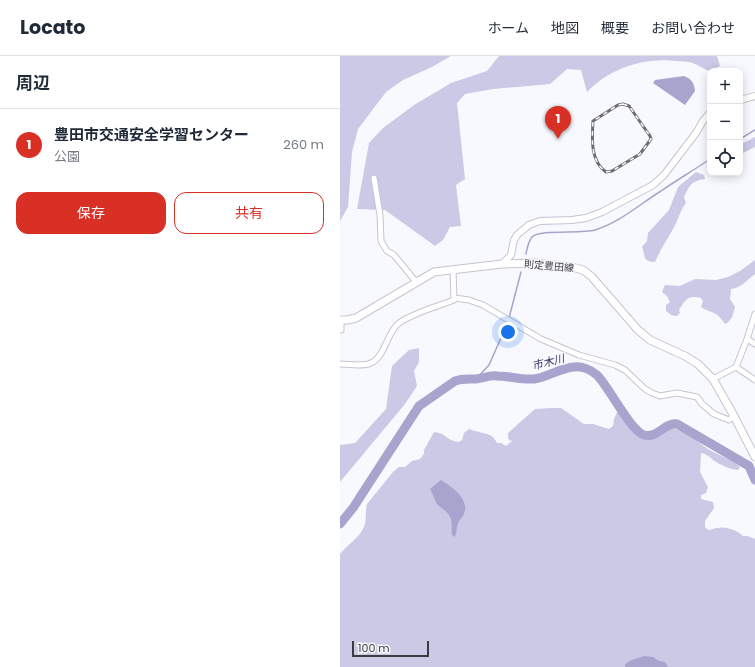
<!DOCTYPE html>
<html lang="ja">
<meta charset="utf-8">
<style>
:root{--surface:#fff;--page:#f6f6f7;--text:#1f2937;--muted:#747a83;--line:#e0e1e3;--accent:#d93025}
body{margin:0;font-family:Poppins,"Noto Sans JP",sans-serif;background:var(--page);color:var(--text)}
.controls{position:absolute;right:12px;top:12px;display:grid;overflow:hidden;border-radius:8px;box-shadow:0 2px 10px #0003}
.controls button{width:36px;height:36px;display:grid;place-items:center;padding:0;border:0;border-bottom:1px solid var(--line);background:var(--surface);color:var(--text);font:20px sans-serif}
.scale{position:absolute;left:12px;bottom:10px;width:77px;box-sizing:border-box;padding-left:4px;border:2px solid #3c3c40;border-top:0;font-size:11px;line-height:14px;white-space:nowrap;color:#3c3c40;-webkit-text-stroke:3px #f8f8ff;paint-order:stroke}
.you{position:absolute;left:168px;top:276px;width:14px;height:14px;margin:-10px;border:3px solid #fff;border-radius:50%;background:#1a73e8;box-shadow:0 0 0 6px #1a73e833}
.badge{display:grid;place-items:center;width:26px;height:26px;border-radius:50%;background:var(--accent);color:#fff;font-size:13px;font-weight:700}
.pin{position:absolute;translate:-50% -33px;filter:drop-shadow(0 1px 2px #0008)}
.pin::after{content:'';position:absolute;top:21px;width:14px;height:12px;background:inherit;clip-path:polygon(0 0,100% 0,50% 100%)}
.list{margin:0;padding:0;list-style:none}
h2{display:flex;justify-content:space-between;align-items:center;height:52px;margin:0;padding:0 16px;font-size:17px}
h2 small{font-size:13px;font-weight:400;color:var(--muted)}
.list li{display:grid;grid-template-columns:26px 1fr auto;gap:12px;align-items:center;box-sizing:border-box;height:72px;padding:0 16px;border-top:1px solid var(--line)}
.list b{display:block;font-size:15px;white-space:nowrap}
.list p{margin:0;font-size:13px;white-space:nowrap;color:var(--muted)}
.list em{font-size:13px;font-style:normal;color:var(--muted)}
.actions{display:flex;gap:8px;padding:12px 16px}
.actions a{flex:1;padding:9px 0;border:1px solid var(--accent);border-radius:12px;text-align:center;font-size:14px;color:var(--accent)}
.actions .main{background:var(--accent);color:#fff}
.icon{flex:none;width:22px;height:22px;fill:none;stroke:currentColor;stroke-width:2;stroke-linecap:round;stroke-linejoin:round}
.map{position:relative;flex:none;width:415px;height:611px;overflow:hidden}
header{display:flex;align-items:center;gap:24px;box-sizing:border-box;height:56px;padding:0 20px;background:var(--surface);border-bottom:1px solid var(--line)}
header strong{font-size:19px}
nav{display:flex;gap:22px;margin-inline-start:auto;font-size:14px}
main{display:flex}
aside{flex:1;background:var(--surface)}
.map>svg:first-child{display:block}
.green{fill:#cac9e6}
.water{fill:#a7a4ce}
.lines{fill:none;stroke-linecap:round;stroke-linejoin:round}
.stream{stroke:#a7a4ce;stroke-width:1.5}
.river{stroke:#a7a4ce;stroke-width:9}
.minor-casing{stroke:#c6c5d0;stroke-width:7}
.tertiary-casing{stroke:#c6c5d0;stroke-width:8}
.secondary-casing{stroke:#c6c5d0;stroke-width:9}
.minor{stroke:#fff;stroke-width:5}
.tertiary{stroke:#fff;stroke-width:6}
.secondary{stroke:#fff;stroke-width:7}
.rail-casing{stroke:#6d6d72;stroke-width:3}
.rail{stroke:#f8f8ff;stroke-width:1.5;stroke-dasharray:4.5;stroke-linecap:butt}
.labels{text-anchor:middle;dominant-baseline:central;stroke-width:3;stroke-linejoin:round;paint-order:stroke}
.street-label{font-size:10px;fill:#3c3c40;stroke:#f8f8ff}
.water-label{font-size:11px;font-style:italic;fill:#3c346a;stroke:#f8f8ff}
</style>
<header>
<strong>Locato</strong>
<nav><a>ホーム</a><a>地図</a><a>概要</a><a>お問い合わせ</a></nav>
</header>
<main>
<aside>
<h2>周辺<small></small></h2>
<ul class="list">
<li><span class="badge">1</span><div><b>豊田市交通安全学習センター</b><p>公園</p></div><em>260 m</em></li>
</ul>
<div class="actions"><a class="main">保存</a><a>共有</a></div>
</aside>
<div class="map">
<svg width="415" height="611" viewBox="0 0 415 611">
<rect width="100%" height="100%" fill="#f8f8ff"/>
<path class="green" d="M0 0H111L92 11 63 24 46 36 18 73 12 96 8 151 0 165Z
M159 0H377L380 10 369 15C364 13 358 9 353 7 348 5 342 6 337 5 304 1 270 12 247 36L241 14 227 13 210 28 153 33 125 38 117 47 125 123 116 129 121 170 110 171 103 184 95 190 45 154 17 153 29 87 43 72 74 49 111 27 147 15Z
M415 81V91L403 97 400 100V89Z
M356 116 364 119 365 123C351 125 350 129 344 141L346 147C339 156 339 163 333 173 327 184 320 194 315 206 302 205 306 201 302 191L307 185 308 177 329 154 338 131Z
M415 204V218C407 224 401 232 391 233L390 243 395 251C393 258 392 265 385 268 376 254 372 258 361 251L363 245 361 242C348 239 346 243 339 254L340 257 337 260 331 259 326 255V249L330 246 327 240 322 236 325 229 340 230 355 223 376 224 388 221 400 215Z
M79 292V306L74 315 77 330 65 348 0 426V389L15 387 46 353 52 310 69 294Z
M211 352H221L244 368H253L269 373 273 370 274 363 277 356H280C290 367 301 388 317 378 323 374 327 370 334 369L335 373C342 376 349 379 355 383 361 388 366 392 373 396 381 400 394 405 400 411L398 414C389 413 380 409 373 404 369 400 366 398 361 397L360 416 368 431 366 437 361 439V443L373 446 374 452 365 465V471L368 474C372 474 374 472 377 472 386 470 397 474 403 480H407L415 483V611H0V498C8 488 19 482 24 471 27 463 25 456 27 448L53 416 59 411H65L72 405 80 403 84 398V394L94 376C106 377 107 385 119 386L122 384 124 377 129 373C140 378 152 375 157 387H161L166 390 173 384 170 385 168 382V377L195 353Z"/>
<path class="water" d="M344 20C352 23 354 27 355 35L345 49 313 27 315 24Z
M101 424C112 431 130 443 124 458 123 461 120 463 119 465 116 470 117 476 115 481L112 479C111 474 113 466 110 461 107 454 101 453 97 448 95 445 93 438 90 433Z
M304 600 313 601 319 605 325 606 328 611H285V609C289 603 298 603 304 600Z"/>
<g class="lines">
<path class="stream" d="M400 83 415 74
M186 198C187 193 188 186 192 181 199 173 241 178 255 174 279 167 300 148 321 135 337 124 354 114 370 103
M169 262 181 216
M136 323 149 309 168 266"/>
<path class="river" d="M0 468 13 452 79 350 115 325C122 322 129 323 136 323 144 322 150 319 157 320 169 320 181 324 194 323 208 321 220 312 234 311 242 310 251 314 257 319 269 331 290 374 304 379 317 383 325 366 337 368L409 410 415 424"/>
<defs>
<path id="minor" d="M34 122 40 159 41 185 47 195 54 199 77 227
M114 242 129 244 143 249 201 283 239 299 275 309 285 314 305 333 312 337 320 340 337 337 357 341 362 348 374 358 389 364 394 360
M0 274H1V264
M407 283 415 288
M0 308C9 308 23 311 31 307 45 301 47 276 59 267 75 256 96 251 114 244L113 213
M396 311 415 324
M373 323 396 311 407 283 415 258"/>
<path id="tertiary" d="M400 44 415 40
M162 208 171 199 174 184 177 179 189 169 200 165 232 164 246 162 262 156 313 129 324 119 356 77 363 65 370 57"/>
<path id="secondary" d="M0 264H7L16 262 94 216 162 208 194 207 232 211 243 214 251 220 298 274 310 284 345 300 358 308 373 323 394 360 415 401"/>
</defs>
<use href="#minor" class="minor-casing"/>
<use href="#tertiary" class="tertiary-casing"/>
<use href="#secondary" class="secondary-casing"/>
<use href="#minor" class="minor"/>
<use href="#tertiary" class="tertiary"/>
<use href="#secondary" class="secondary"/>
<defs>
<path id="rail" d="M283 48 289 50 310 80 311 83 300 98 272 115 266 116C250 105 252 82 253 65L278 49Z"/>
</defs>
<use href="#rail" class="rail-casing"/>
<use href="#rail" class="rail"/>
</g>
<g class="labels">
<g class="street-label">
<text transform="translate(209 210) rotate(5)">則定豊田線</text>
</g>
<g class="water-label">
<text transform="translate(208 306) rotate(-14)">市木川</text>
</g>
</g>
</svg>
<div class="controls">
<button>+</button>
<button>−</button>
<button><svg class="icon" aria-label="locate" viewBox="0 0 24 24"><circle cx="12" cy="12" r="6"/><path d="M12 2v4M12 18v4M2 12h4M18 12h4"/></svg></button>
</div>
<div class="scale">100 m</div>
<div class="you"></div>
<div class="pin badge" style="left:218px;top:83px">1</div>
</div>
</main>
